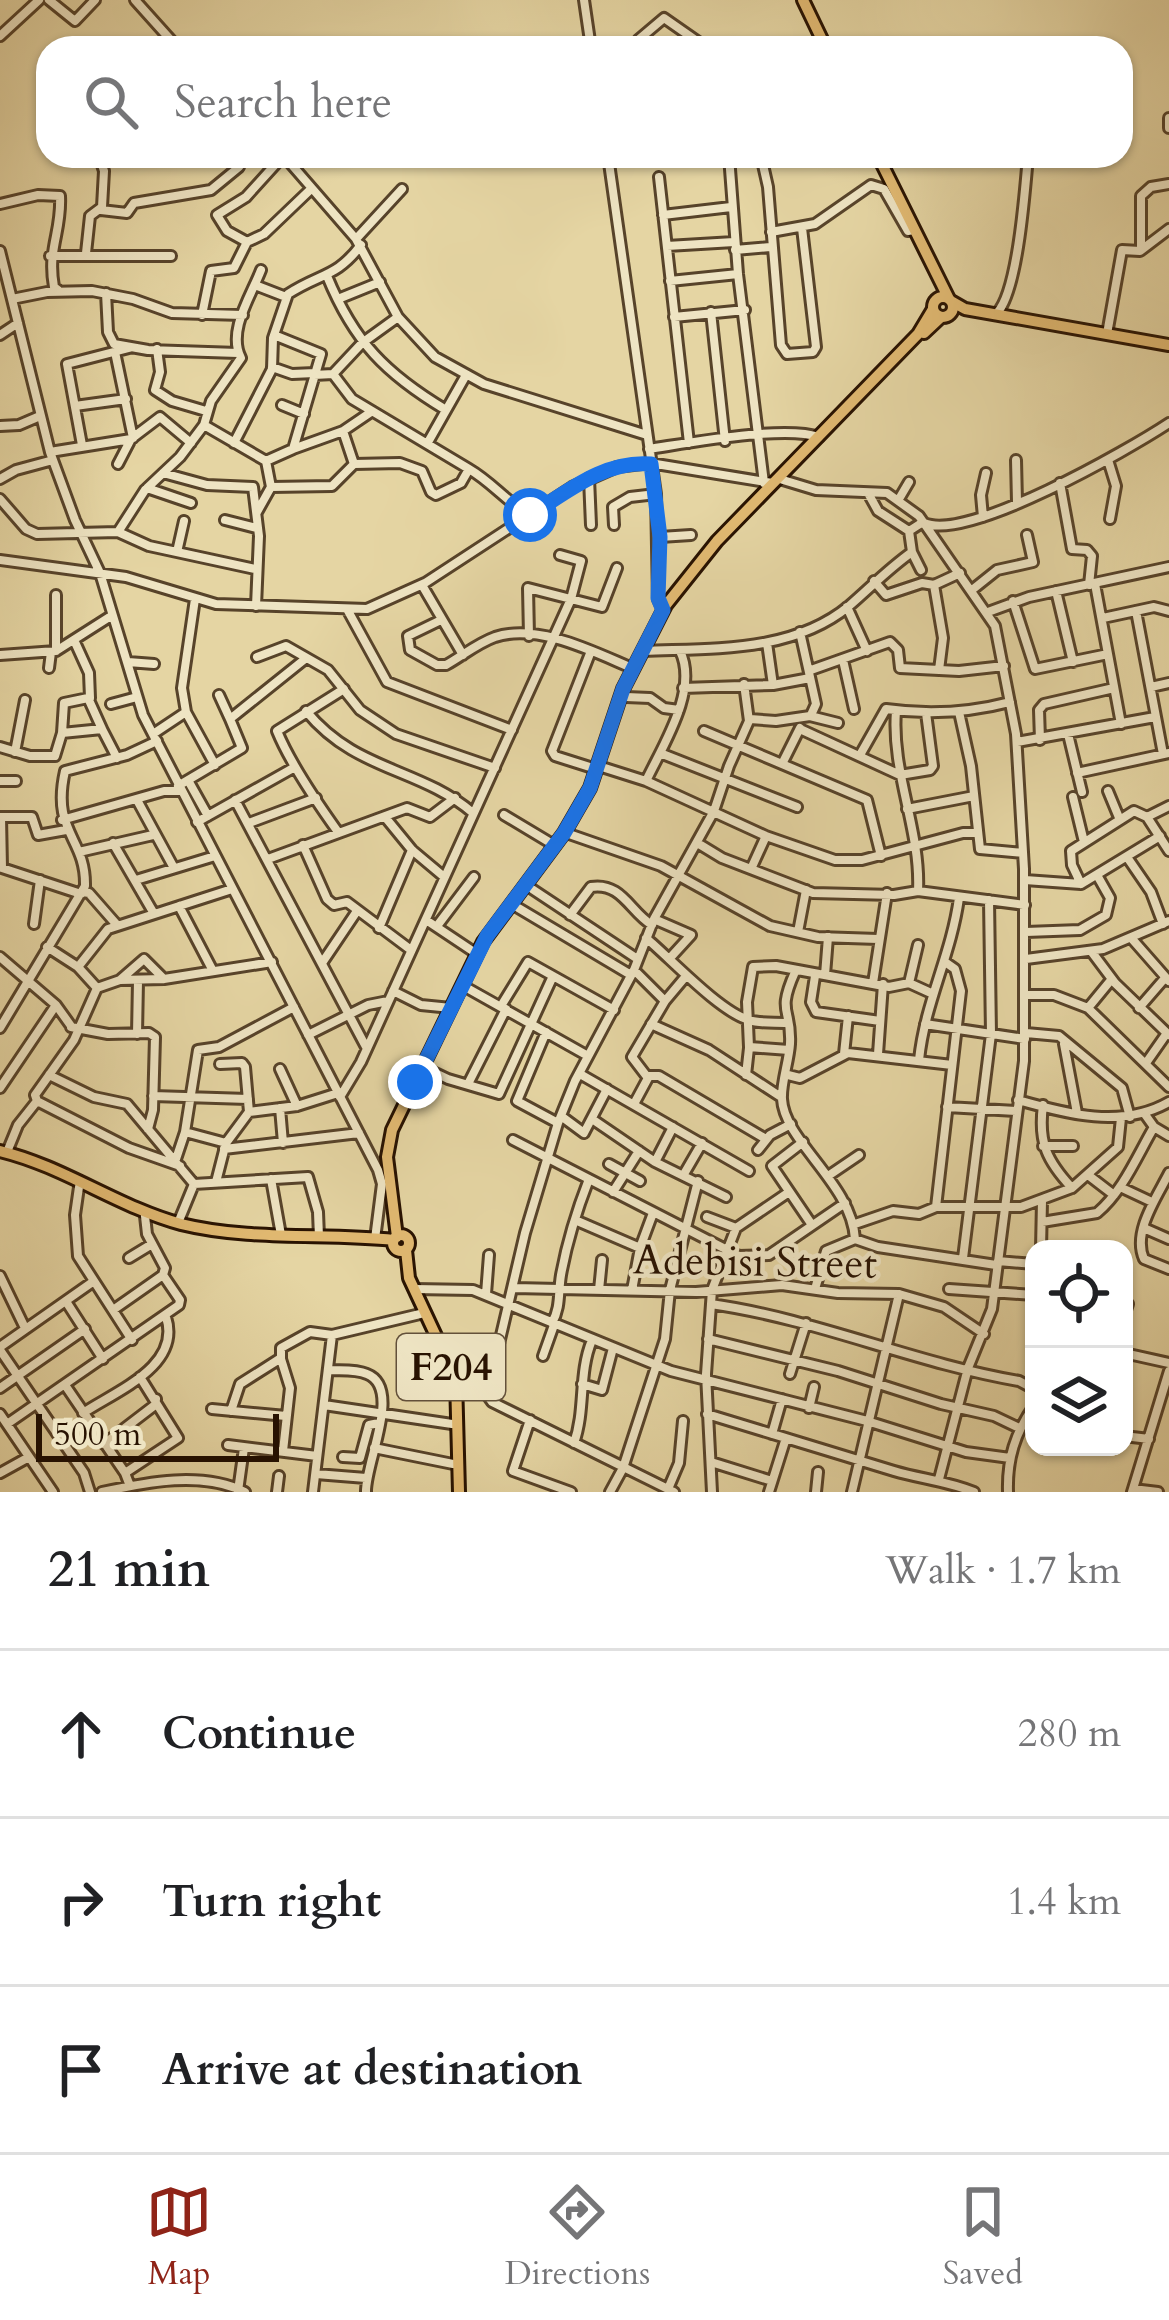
<!DOCTYPE html>
<meta charset="utf-8">
<style>
:root{--surface:#fff;--page:#f2f2f2;--text:#202124;--muted:#757577;--line:#e0e0e0;--accent:#8f2418}
body{margin:0;font-family:Cardo,serif;background:var(--page);color:var(--text)}
.controls{position:absolute;right:36px;bottom:36px;display:grid;overflow:hidden;border-radius:24px;box-shadow:0 3px 9px #0004}
.controls button{width:108px;height:108px;display:grid;place-items:center;padding:0;border:0;border-bottom:3px solid var(--line);background:var(--surface);color:var(--text);font:60px sans-serif}
.scale{position:absolute;left:36px;bottom:30px;width:243px;box-sizing:border-box;padding-left:12px;border:6px solid #281201;border-top:0;font-size:33px;line-height:42px;white-space:nowrap;color:#281201;-webkit-text-stroke:9px #eee4c3;paint-order:stroke}
.stop{position:absolute;width:36px;height:36px;margin:-27px;border:9px solid #1a73e8;border-radius:50%;background:#fff}
.stop.end{background:#1a73e8;border-color:#fff;box-shadow:0 3px 12px #0008}
.list{margin:0;padding:0;list-style:none}
h2{display:flex;justify-content:space-between;align-items:center;height:156px;margin:0;padding:0 48px;font-size:51px}
h2 small{font-size:39px;font-weight:400;color:var(--muted)}
.list li{display:grid;grid-template-columns:78px 1fr auto;gap:36px;align-items:center;box-sizing:border-box;height:168px;padding:0 48px;border-top:3px solid var(--line)}
.list b{display:block;font-size:45px;white-space:nowrap}
.list em{font-size:39px;font-style:normal;color:var(--muted)}
.icon{flex:none;width:66px;height:66px;fill:none;stroke:currentColor;stroke-width:2;stroke-linecap:round;stroke-linejoin:round}
.map{position:relative;flex:none;width:1169px;height:1492px;overflow:hidden}
.search{position:absolute;background:var(--surface);box-shadow:0 3px 9px #0004;left:36px;right:36px;top:36px;height:132px;display:flex;align-items:center;gap:30px;box-sizing:border-box;padding:0 42px;border-radius:36px;color:var(--muted);font-size:45px}
.sheet{height:660px;background:var(--surface)}
nav{display:flex;justify-content:space-around;align-items:center;box-sizing:border-box;height:168px;border-top:3px solid var(--line);background:var(--surface);font-size:33px;color:var(--muted)}
nav a{display:grid;justify-items:center;gap:6px}
nav .on{color:var(--accent)}
.map>svg:first-child{display:block}
.lines{fill:none;stroke-linecap:round;stroke-linejoin:round}
.minor-casing{stroke:#57432a;stroke-width:14}
.major-casing{stroke:#281201;stroke-width:16}
.minor{stroke:#eee4c3;stroke-width:8}
.major{stroke:#e2ba72;stroke-width:10}
.route{stroke:#1a73e8;stroke-width:15}
.labels{text-anchor:middle;dominant-baseline:central;stroke-width:9;stroke-linejoin:round;paint-order:stroke}
.shield{fill:#eee4c3;stroke:#63513b;stroke-width:3}
.shield-label{font-size:39px;font-weight:bold;fill:#281201}
.street-label{font-size:42px;fill:#281201;stroke:#eee4c3}
</style>
<div class="map">
<svg width="1169" height="1492" viewBox="0 0 1169 1492">
<rect width="100%" height="100%" fill="#e5d5a3"/>
<filter id="stains"><feTurbulence type="fractalNoise" baseFrequency=".00167" numOctaves="4"/><feColorMatrix values="0 0 0 0 .2 0 0 0 0 .09 0 0 0 0 .02 0 0 0 .5 -.17"/></filter>
<radialGradient id="worn" r=".72"><stop offset=".6" stop-color="#630" stop-opacity="0"/><stop offset="1" stop-color="#630" stop-opacity=".3"/></radialGradient>
<g class="lines">
<defs>
<path id="minor" d="M49 0 75 21 95 0
M135 0 178 48
M584 0 591 48
M0 36 39 0
M638 40 664 18 707 48
M1044 48H1074
M1169 118V128
M284 156 356 239 398 317 435 357 484 384 647 435
M608 156 656 494 658 599 663 610
M729 156 738 274 764 483
M761 156 768 187 781 345 787 354 813 352 816 347 802 228
M659 177 689 443
M0 204 38 195 60 196C62 232 47 248 54 287L58 290
M101 210 127 213 134 203 211 190 239 167 232 156
M663 215 731 207
M771 232 815 224 871 185 884 189 908 231 913 230
M356 239 402 189
M247 242 227 231 217 215 246 197 283 156
M667 246 734 242
M1141 249V196L1151 187 1169 184
M735 250 770 247
M0 251 50 452 75 520 100 573 143 715 378 1170 382 1184 375 1239
M86 253 90 216 102 207 104 171 99 156
M50 256H171
M327 276C354 342 386 374 446 410
M670 281 738 274
M255 285 286 297
M106 293 108 332 114 344 148 350 238 353
M12 299 47 292 92 291 133 299 172 313 243 315
M338 299 380 282
M711 312 725 441
M997 313C1018 291 1025 190 1028 156
M202 315 211 271 234 268 247 242 264 234 311 189
M674 317 745 310
M1107 334 1122 250 1140 251 1169 229
M0 335 18 323
M157 349 160 372 155 390 172 401 206 411
M115 352 133 438
M272 367 292 374 315 373
M333 374 352 399 469 469
M314 375 333 374 362 343 398 317
M282 405 304 414
M75 406 126 399
M204 425 266 461 271 487 257 512
M0 426 19 425 40 416
M343 431 354 464
M234 443 272 369 273 338 288 294C320 273 336 278 361 245
M427 444 466 375
M82 445 67 364 129 348
M293 449 343 431 371 412
M649 449C689 443 784 425 819 437
M50 452 131 439 160 417 191 443
M1016 460 1017 502
M1108 460 1116 486 1110 519
M266 461 293 449 321 354 274 335
M118 464 131 439
M163 473 207 485 253 487 259 536 256 606
M589 478 591 525
M0 479 16 470 53 460
M783 480 816 490 887 493 919 516 995 626 1016 734 1024 869V1061L992 1309 968 1368 939 1479
M1060 483 1072 549 1087 550 1092 556 1089 585
M271 487 332 486 354 464 400 463 422 471 431 492 436 495 461 483 469 469C493 483 505 501 530 515
M147 488 191 503
M868 493 878 511 909 531
M0 499 26 529 37 534 118 532 145 490 180 457 204 425 211 401 241 358C227 331 251 296 261 270
M899 499 909 482
M983 517 981 495 986 473
M225 520 256 528
M924 523C968 542 1128 450 1169 423
M614 525 613 507 630 497 656 494
M118 532 149 546 255 569
M660 537 691 535
M177 552 184 521
M912 552 921 570
M0 560 126 577 216 604 367 609 425 583 572 487 617 467 650 463 772 483
M874 581 886 595 922 583 934 585 943 638 939 670
M1095 584 1121 724
M422 585 463 655
M934 585 960 573
M972 590 997 570 1033 562 1027 535
M1056 591 1073 662
M56 595V651
M195 599 182 688 186 712 215 765
M1013 601 1035 669 1108 654
M847 607 867 651
M347 609 387 682 512 730
M1136 611 1163 754
M988 612 1029 597 1169 567
M1103 618 1154 607 1169 611
M441 620 408 636 410 650 437 665H446C462 656 478 643 495 637 538 623 594 652 632 668
M800 632 816 704 811 715
M529 636 528 588 602 607 617 568
M74 640 89 673 90 698
M767 643 773 685
M591 651 552 751 555 756 596 769
M644 651C713 648 792 653 849 606 870 588 888 569 912 552L909 531 923 522
M0 655 56 651 111 616
M257 657 286 646 328 670 360 710 396 734 495 768
M843 660 854 709
M128 662 154 664
M49 668 51 652
M811 670 890 642 898 650 900 668 959 671 1004 666
M1151 687 1169 683
M683 688 773 685 810 678
M219 695 230 719
M626 697 650 698 664 708 679 710
M111 704 137 697
M306 711C356 772 419 767 473 813
M896 711C891 772 921 830 918 891
M959 712 971 766 980 849 1023 853
M750 719 776 721 810 716 838 723
M800 729 900 775 930 770 933 766 926 713
M704 731 867 800 881 856
M62 733 64 703 88 698 102 729
M153 734 186 712
M1068 734 1082 792
M1040 740 1039 710 1044 704 1114 688
M1017 742 1155 717
M0 747 30 756H55L62 733 102 729 117 758
M15 752 25 700
M660 753 797 807
M860 755 886 709C928 715 968 713 1010 702
M782 764 800 728
M605 768 646 781 766 836 835 860H862L963 833H977
M1077 773 1169 753
M0 781H16
M646 781C663 745 699 690 680 651
M189 782 208 816
M178 786 242 748 230 719 305 659
M1108 791 1120 820
M1073 797 1084 842
M137 800 174 868
M235 800 366 1047
M907 809 974 796
M504 815 554 845
M0 817H32L38 835 66 830
M1 817 2 868 81 894
M385 817 412 850 443 876
M1147 817 1169 806
M62 820 164 791H180
M197 822 295 767
M249 823 316 798
M338 832C318 804 290 763 277 731L344 689
M569 834 661 866 770 926 818 937 878 939
M113 843 153 912
M699 844 722 858 813 893 894 895 918 891 1025 905
M303 845 327 899 334 905 347 902 411 950
M79 852 153 835
M1127 857 1151 892 1163 924
M268 859 407 808 430 817 455 798
M751 869 766 836
M136 880 215 856
M1025 880 1081 884 1160 836
M1081 884 1072 865 1071 851 1134 811 1147 817 1169 851
M529 887 636 958
M83 892 89 893 117 925
M179 906 213 971
M515 906 631 975
M570 915 591 887C622 882 630 912 652 925
M654 919 691 935 670 958
M426 920 477 954
M34 924 40 880
M437 926 474 877
M379 928 412 850
M798 932 806 890
M1026 932 1080 930 1106 915 1110 898 1097 875
M646 938C670 958 720 1012 749 1020 761 1024 775 1022 787 1023
M1133 940 1169 981
M47 947 78 967 97 988
M1091 951 1115 983 1169 1035
M0 957 56 1005 71 1026
M1026 959 1103 949 1169 921
M322 963 357 911
M78 967 108 929 232 889
M634 970 665 1001 632 1057 648 1078 634 1104
M795 972C776 1015 792 1007 790 1044 789 1061 781 1083 782 1099 784 1141 852 1184 855 1239L878 1247 996 1265
M825 975 828 937
M815 976 811 1002 816 1012 880 1021
M121 979 144 959 164 979
M873 983 887 893
M909 983 918 945
M467 988 588 1056
M393 991 421 1005 451 1008
M1026 995H1054L1088 1008 1169 1087
M665 1001 686 976
M501 1006 528 962 614 1010
M1088 1008 1111 980
M1139 1008 1165 978
M651 1024 709 1050 781 1097
M925 1024 1025 1039
M71 1027 108 1034 149 1033 155 1037 153 1110 148 1129
M0 1028 85 886C86 837 51 833 65 771L127 755 157 741
M546 1032 517 1101 558 1123
M1026 1033 1059 1036 1122 1088 1130 1117
M137 1034 138 981
M308 1035 368 1005 388 1001
M1064 1044 1077 1113
M789 1050 749 1047 747 1002 753 967 776 966 889 987 909 983 931 993
M844 1054 848 1016
M878 1054 883 984
M919 1060C925 1002 951 956 959 898
M1146 1063 1167 1033
M280 1069 297 1106
M427 1069 448 1079 499 1094 553 976
M580 1074 749 1171
M49 1075 94 1097 127 1104 194 1184
M746 1075 749 1048
M788 1075 800 1078 848 1053 952 1065
M648 1076H659L766 1139
M468 1084 506 1009
M0 1088 56 1005
M153 1096 248 1099
M340 1097 361 1062 571 599 581 561 560 555
M1018 1100C1067 1114 1122 1129 1169 1102
M37 1101 129 1148 180 1166
M1043 1105C1038 1143 1047 1161 1072 1188
M947 1107 1016 1111
M280 1108 283 1143
M249 1112 297 1106 338 1093
M561 1116 584 1133 607 1089
M592 1119 655 1162 726 1197
M1154 1127 1169 1136
M513 1140 739 1256 769 1255 845 1203
M803 1142 772 1166 812 1225
M226 1143 185 1132 198 1050 219 1047 294 1007
M1043 1146H1073
M224 1149 359 1133
M758 1150 770 1135 791 1124
M7 1152 18 1125 37 1101 35 1095 74 1040 97 988 120 980 164 979 272 962
M176 1159 185 1132
M655 1162 673 1127
M609 1164 640 1181
M1169 1173C1157 1197 1132 1232 1144 1259L1169 1269
M684 1174 702 1143
M1088 1175 1114 1195
M828 1176 859 1155
M271 1179 281 1235
M216 1182 226 1143 249 1112 245 1067 242 1063 220 1064
M194 1184 308 1177 318 1212 319 1237
M79 1187 75 1215 78 1256 132 1340
M1120 1187 1152 1202
M613 1192 639 1151
M936 1207 961 991 955 969 945 962
M707 1217 736 1228
M575 1220 640 1248
M1042 1222 1097 1213C1123 1191 1137 1156 1154 1127L1144 1113
M178 1223 194 1184
M855 1224 893 1211 919 1214 936 1207H1021L1072 1188 1118 1147 1121 1118
M1146 1229 1169 1239
M1041 1249 1042 1201
M1093 1249H1100
M129 1258 152 1244
M963 1258 991 1034 989 900
M998 1261 1034 1264
M0 1276 25 1328
M514 1288 696 1292 782 1285 838 1293 899 1294 944 1307 984 1334
M414 1289 473 1290 671 1371 867 1421 966 1452 1010 1458
M815 1289 826 1251 855 1239
M949 1289 1034 1295
M599 1290 602 1260
M632 1290 640 1248 653 1213
M486 1294 489 1255
M67 1303 103 1359
M711 1304C816 1319 914 1363 1019 1381L1034 1389
M113 1310 163 1275
M1124 1316 1128 1304
M552 1323C561 1307 558 1293 561 1275 567 1242 577 1210 589 1179
M708 1339 838 1371 941 1404 994 1416 1019 1428
M0 1347 94 1281
M0 1350 84 1473 90 1492
M1124 1353 1169 1363
M543 1356 554 1325
M281 1359 290 1388 283 1451
M328 1370C340 1371 355 1369 367 1374 403 1388 365 1463 366 1492
M790 1374 806 1323
M449 1384 465 1386 487 1395 492 1402 674 1492
M582 1384 602 1390 613 1348
M65 1385 125 1473 130 1486
M0 1388 85 1329
M487 1395 525 1233 558 1123 575 1081 634 970 654 919 714 811 729 766 749 721 744 684
M324 1405 452 1424
M809 1408 814 1387
M212 1409 286 1416
M231 1411 240 1384 281 1358V1348L310 1332 332 1335
M83 1413C116 1391 182 1366 166 1317
M0 1414 53 1492
M707 1414C770 1433 831 1452 894 1471 921 1479 947 1481 974 1492
M530 1420 513 1471 571 1492
M7 1424 179 1305 180 1300 163 1275 165 1268 147 1234 145 1216
M772 1434 782 1399
M1124 1436 1149 1439
M574 1443C586 1409 578 1374 592 1340
M104 1444 155 1405 156 1399
M228 1445 317 1456
M374 1448 453 1464
M343 1457 360 1458 369 1425 379 1423
M711 1462 772 1481
M0 1473 29 1457
M125 1473 178 1438 140 1377
M316 1474 366 1478
M668 1489 679 1463 683 1421
M1133 1489 1158 1492
M238 1491 244 1448
M102 1492C147 1482 202 1471 245 1492
M277 1492 279 1476
M313 1492 332 1335 420 1314
M610 1492 623 1468 665 1339 670 1290 698 1181
M712 1492 706 1374 712 1290 736 1228 789 1192
M769 1492 786 1438
M816 1492 818 1472
M852 1492 899 1294
M1008 1492C1007 1459 1015 1433 1034 1406
M1132 1492 1169 1371"/>
<path id="major" d="M803 0 826 48
M878 156 949 299
M933 307a10 10 0 1 1 20 0a10 10 0 1 1-20 0Z
M951 301 965 309 1169 345
M924 333 941 317
M0 1151C63 1166 118 1207 181 1224 250 1241 324 1233 394 1240
M393 1243a8 8 0 1 1 16 0a8 8 0 1 1-16 0Z
M397 1237 387 1157 392 1130 483 942 564 833 590 788 623 689 666 605 717 541 918 334 933 309
M406 1250 409 1278 456 1379 459 1492"/>
</defs>
<use href="#minor" class="minor-casing"/>
<use href="#major" class="major-casing"/>
<use href="#minor" class="minor"/>
<use href="#major" class="major"/>
</g>
<g class="lines">
<path class="route" d="M415 1082 487 936 564 833 590 788 623 689 663 610 658 598 660 537 651 464C604 460 567 492 530 515"/>
</g>
<g class="labels">
<rect class="shield" x="397" y="1334" width="108" height="66" rx="9"/>
<g class="shield-label">
<text x="451" y="1367">F204</text>
</g>
<g class="street-label">
<text transform="translate(755 1262) rotate(1)">Adebisi Street</text>
</g>
</g>
<rect width="100%" height="100%" filter="url(#stains)"/>
<rect width="100%" height="100%" fill="url(#worn)"/>
</svg>
<div class="controls">
<button><svg class="icon" aria-label="locate" viewBox="0 0 24 24"><circle cx="12" cy="12" r="6"/><path d="M12 2v4M12 18v4M2 12h4M18 12h4"/></svg></button>
<button><svg class="icon" aria-label="layers" viewBox="0 0 24 24"><path d="M12 4l9 5-9 5-9-5zM3 14l9 5 9-5"/></svg></button>
</div>
<div class="scale">500 m</div>
<div class="stop" style="left:530px;top:515px"></div>
<div class="stop end" style="left:415px;top:1082px"></div>
<div class="search"><svg class="icon" aria-label="search" viewBox="0 0 24 24"><circle cx="10" cy="10" r="6"/><path d="M15 15l6 6"/></svg>Search here</div>
</div>
<section class="sheet">
<h2>21 min<small>Walk · 1.7 km</small></h2>
<ul class="list">
<li><svg class="icon" aria-label="ahead" viewBox="0 0 24 24"><path d="M12 20V5M6 11l6-6 6 6"/></svg><div><b>Continue</b></div><em>280 m</em></li>
<li><svg class="icon" aria-label="right" viewBox="0 0 24 24"><path d="M7 20v-9h11M14 6l5 5-5 5"/></svg><div><b>Turn right</b></div><em>1.4 km</em></li>
<li><svg class="icon" aria-label="arrive" viewBox="0 0 24 24"><path d="M6 21V4h12l-3 4 3 4H6"/></svg><div><b>Arrive at destination</b></div></li>
</ul>
</section>
<nav>
<a class="on"><svg class="icon" aria-label="map" viewBox="0 0 24 24"><path d="M3 6l6-2 6 2 6-2v14l-6 2-6-2-6 2zM9 4v14M15 6v14"/></svg>Map</a>
<a><svg class="icon" aria-label="directions" viewBox="0 0 24 24"><path d="M12 3l9 9-9 9-9-9zM9 14v-3h6M13 9l2 2-2 2"/></svg>Directions</a>
<a><svg class="icon" aria-label="saved" viewBox="0 0 24 24"><path d="M7 4h10v16l-5-4-5 4z"/></svg>Saved</a>
</nav>
